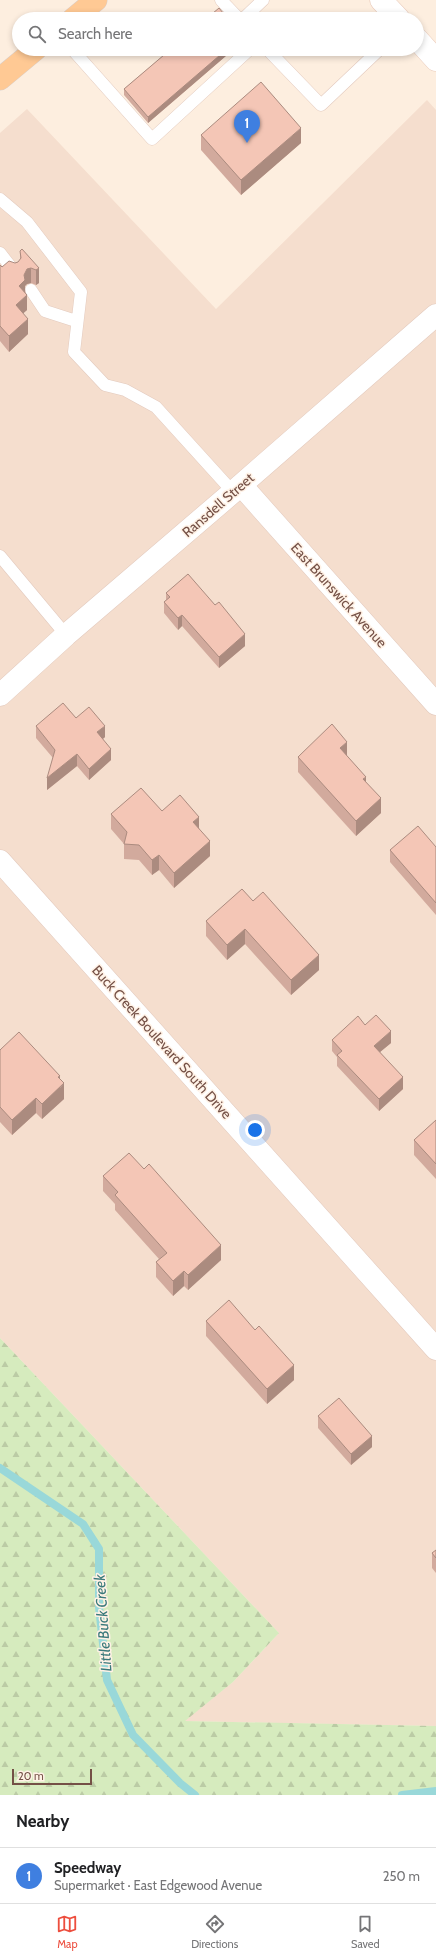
<!DOCTYPE html>
<meta charset="utf-8">
<style>
:root{--surface:#fff;--page:#f6f6f6;--text:#202124;--muted:#757577;--line:#e0e0e0;--accent:#ed4e3e}
body{margin:0;font-family:Cabin,sans-serif;background:var(--page);color:var(--text)}
.scale{position:absolute;left:12px;bottom:10px;width:80px;box-sizing:border-box;padding-left:4px;border:2px solid #745046;border-top:0;font-size:11px;line-height:14px;white-space:nowrap;color:#745046;-webkit-text-stroke:3px #fff2e6;paint-order:stroke}
.you{position:absolute;left:255px;top:1130px;width:14px;height:14px;margin:-10px;border:3px solid #fff;border-radius:50%;background:#1a73e8;box-shadow:0 0 0 6px #1a73e833}
.badge{display:grid;place-items:center;width:26px;height:26px;border-radius:50%;background:var(--accent);color:#fff;font-size:13px;font-weight:700}
.pin{position:absolute;translate:-50% -33px;filter:drop-shadow(0 1px 2px #0008)}
.pin::after{content:'';position:absolute;top:21px;width:14px;height:12px;background:inherit;clip-path:polygon(0 0,100% 0,50% 100%)}
.list{margin:0;padding:0;list-style:none}
h2{display:flex;justify-content:space-between;align-items:center;height:52px;margin:0;padding:0 16px;font-size:17px}
h2 small{font-size:13px;font-weight:400;color:var(--muted)}
.list li{display:grid;grid-template-columns:26px 1fr auto;gap:12px;align-items:center;box-sizing:border-box;height:56px;padding:0 16px;border-top:1px solid var(--line)}
.list b{display:block;font-size:15px;white-space:nowrap}
.list p{margin:0;font-size:13px;white-space:nowrap;color:var(--muted)}
.list em{font-size:13px;font-style:normal;color:var(--muted)}
.icon{flex:none;width:22px;height:22px;fill:none;stroke:currentColor;stroke-width:2;stroke-linecap:round;stroke-linejoin:round}
.map{position:relative;flex:none;width:436px;height:1795px;overflow:hidden}
.search{position:absolute;background:var(--surface);box-shadow:0 2px 6px #0003;left:12px;right:12px;top:12px;height:44px;display:flex;align-items:center;gap:10px;box-sizing:border-box;padding:0 14px;border-radius:22px;color:var(--muted);font-size:15px}
.sheet{height:108px;background:var(--surface)}
nav{display:flex;justify-content:space-around;align-items:center;box-sizing:border-box;height:56px;border-top:1px solid var(--line);background:var(--surface);font-size:11px;color:var(--muted)}
nav a{display:grid;justify-items:center;gap:2px}
nav .on{color:var(--accent)}
.map>svg:first-child{display:block}
.residential{fill:#f5dece}
.forest{fill:url(#forest-firs)}
.lines{fill:none;stroke-linecap:round;stroke-linejoin:round}
.stream{stroke:#99d8d9;stroke-width:8}
.lane-casing{stroke:#e3cabe;stroke-width:13}
.street-casing{stroke:#e3cabe;stroke-width:23}
.secondary-casing{stroke:#e9cabb;stroke-width:23}
.primary-casing{stroke:#d8cecb;stroke-width:23}
.lane{stroke:#fff;stroke-width:12}
.street{stroke:#fff;stroke-width:22}
.secondary{stroke:#fff;stroke-width:22}
.primary{stroke:#ffc994;stroke-width:22}
.wall{fill:#d2aa9d}
.shaded-wall{fill:#ab8b7f}
.building{fill:#f4c6b6;stroke:#ab8b7f}
.labels{text-anchor:middle;dominant-baseline:central;stroke-width:3;stroke-linejoin:round;paint-order:stroke}
.street-label{font-size:14px;fill:#745046;stroke:#fff2e6}
.water-label{font-size:15px;font-style:italic;fill:#3a797b;stroke:#fff2e6}
</style>
<div class="map">
<svg width="436" height="1795" viewBox="0 0 436 1795">
<defs>
<pattern id="forest-firs" width="22" height="20" patternUnits="userSpaceOnUse"><rect width="22" height="20" fill="#d6ebbe"/><path d="M5 1l3.5 6h-7zM16 11l3.5 6h-7z" fill="#bbcba5"/></pattern>
</defs>
<rect width="100%" height="100%" fill="#fdeedf"/>
<path class="residential" d="M427 100 436 110V1726L184 1721 233 1682 279 1633 0 1338V133L27 109 216 309Z"/>
<path class="forest" d="M0 1338 279 1633 233 1682 185 1721 436 1726V1795H0Z"/>
<g class="lines">
<path class="stream" d="M0 1468 83 1524 99 1549V1607L107 1680 133 1735 180 1783 195 1795
M402 1795 436 1791"/>
<defs>
<path id="lane" d="M221 0 239 19
M243 19 263 0
M72 49 152 139 250 49
M267 49 321 105 380 49
M0 199 27 222 81 292 74 352 105 385 125 390 156 407 233 492
M0 253 14 271
M31 290 45 311 76 321
M0 556 66 635"/>
<path id="street" d="M241 485 436 704
M0 695 66 635 233 492 436 315
M0 861 436 1349"/>
<path id="secondary" d="M381 0 399 19
M417 39 436 60"/>
<path id="primary" d="M73 19 96 0
M0 79 36 49"/>
</defs>
<use href="#lane" class="lane-casing"/>
<use href="#street" class="street-casing"/>
<use href="#secondary" class="secondary-casing"/>
<use href="#primary" class="primary-casing"/>
<use href="#lane" class="lane"/>
<use href="#street" class="street"/>
<use href="#secondary" class="secondary"/>
<use href="#primary" class="primary"/>
</g>
<path class="wall" d="M171 49H234L148 123 124 95V89Z
M201 135 301 143 241 195 201 150Z
M20 251 39 268V283L36 285 31 283 27 284 25 286 27 310 23 313 28 334 9 352 0 341V265L2 267 18 262 20 260Z
M166 593 245 646 219 668 182 626 178 630 164 613V602L166 600Z
M76 718 105 737 103 739 111 760 89 780 77 766 47 790 53 758 36 738V726Z
M347 756 366 782 381 813 356 836 298 772V757Z
M162 811 199 828 210 856 174 888 159 870 152 875 139 860 124 859V844L111 829V814Z
M436 847V915L390 862V850Z
M253 901 319 970 291 995 245 944 227 960 206 936V921Z
M365 1025 391 1043 380 1052 403 1089 379 1111 337 1066V1057L332 1051V1040Z
M0 1050 60 1079 64 1099 42 1119 36 1113 12 1135 0 1122Z
M436 1120V1179L414 1155V1140Z
M103 1176 221 1260 188 1290 184 1286 173 1296 156 1277V1262L159 1259 115 1210V1204L103 1191Z
M206 1321 294 1380 267 1404 206 1336Z
M318 1416 372 1447 351 1465 318 1428Z
M436 1550V1573L432 1568V1553Z"/>
<path class="shaded-wall" d="M227 49H234L148 123V117Z
M301 128V143L241 195V180Z
M31 268V283L27 284 25 286V295L19 286 27 269Z
M39 268V283L36 285V270Z
M27 295V310L16 320V305Z
M28 319V334L9 352V336Z
M182 615V626L178 630V618Z
M245 634V646L219 668V657Z
M105 726V737L97 744V732Z
M347 742V757L340 748Z
M111 749V760L89 780V769Z
M77 754V766L47 790V778Z
M366 777V792L363 779Z
M381 798V813L356 836V821Z
M199 817V832L193 822Z
M210 841V856L174 888V873Z
M159 855V870L152 875V860Z
M245 929V944L227 960V945Z
M319 955V970L291 995V980Z
M391 1031V1043L374 1057V1046Z
M60 1076V1088L64 1083V1099L42 1119V1104L58 1077Z
M403 1077V1089L379 1111V1099Z
M36 1098V1113L12 1135V1120Z
M221 1245V1260L188 1290V1275Z
M184 1271V1286L173 1296V1281Z
M294 1365V1380L267 1404V1389Z
M372 1436V1447L351 1465V1454Z"/>
<path class="building" d="M219 8 228 19H206Z
M171 49H227L148 117 124 89Z
M261 82 301 128 241 180 201 135Z
M22 249 39 268 36 270 31 268 27 269 24 275 25 280 19 286 27 295 16 305 28 319 9 336 0 326V265L2 267 9 261 15 263 18 262 21 258 20 251Z
M188 574 215 605 219 602 245 634 219 657 182 615 178 618 164 602 170 597 166 593Z
M63 703 76 718 89 707 105 726 97 732 111 749 89 769 77 754 47 778 55 750 36 726Z
M332 724 347 742 340 748 366 777 363 779 381 798 356 821 298 757Z
M141 788 162 811 180 795 199 817 193 822 210 841 174 873 159 855 152 860 139 845 124 844 127 832 111 814Z
M418 826 436 847V903L390 850Z
M242 889 253 901 263 892 319 955 291 980 245 929 227 945 206 921Z
M376 1015 391 1031 374 1046 403 1077 379 1099 337 1055 342 1051 332 1040 358 1016 365 1025Z
M19 1032 60 1076 58 1077 64 1083 42 1104 36 1098 12 1120 0 1107V1050Z
M436 1120V1164L414 1140Z
M129 1153 144 1169 149 1164 221 1245 188 1275 184 1271 173 1281 156 1262 167 1253 115 1195 118 1192 103 1176Z
M229 1300 255 1330 259 1326 294 1365 267 1389 206 1321Z
M339 1398 372 1436 351 1454 318 1416Z
M436 1550V1558L432 1553Z"/>
<g class="labels">
<g class="street-label">
<text transform="translate(218 505) rotate(-41)">Ransdell Street</text>
<text transform="translate(339 595) rotate(48)">East Brunswick Avenue</text>
<text transform="translate(162 1042) rotate(48)">Buck Creek Boulevard South Drive</text>
</g>
<g class="water-label">
<text transform="translate(103 1623) rotate(-94)">Little Buck Creek</text>
</g>
</g>
</svg>
<div class="scale">20 m</div>
<div class="you"></div>
<div class="pin badge" style="left:247px;top:143px;background:#3f7fe0">1</div>
<div class="search"><svg class="icon" aria-label="search" viewBox="0 0 24 24"><circle cx="10" cy="10" r="6"/><path d="M15 15l6 6"/></svg>Search here</div>
</div>
<section class="sheet">
<h2>Nearby<small></small></h2>
<ul class="list">
<li><span class="badge" style="background:#3f7fe0">1</span><div><b>Speedway</b><p>Supermarket · East Edgewood Avenue</p></div><em>250 m</em></li>
</ul>
</section>
<nav>
<a class="on"><svg class="icon" aria-label="map" viewBox="0 0 24 24"><path d="M3 6l6-2 6 2 6-2v14l-6 2-6-2-6 2zM9 4v14M15 6v14"/></svg>Map</a>
<a><svg class="icon" aria-label="directions" viewBox="0 0 24 24"><path d="M12 3l9 9-9 9-9-9zM9 14v-3h6M13 9l2 2-2 2"/></svg>Directions</a>
<a><svg class="icon" aria-label="saved" viewBox="0 0 24 24"><path d="M7 4h10v16l-5-4-5 4z"/></svg>Saved</a>
</nav>
